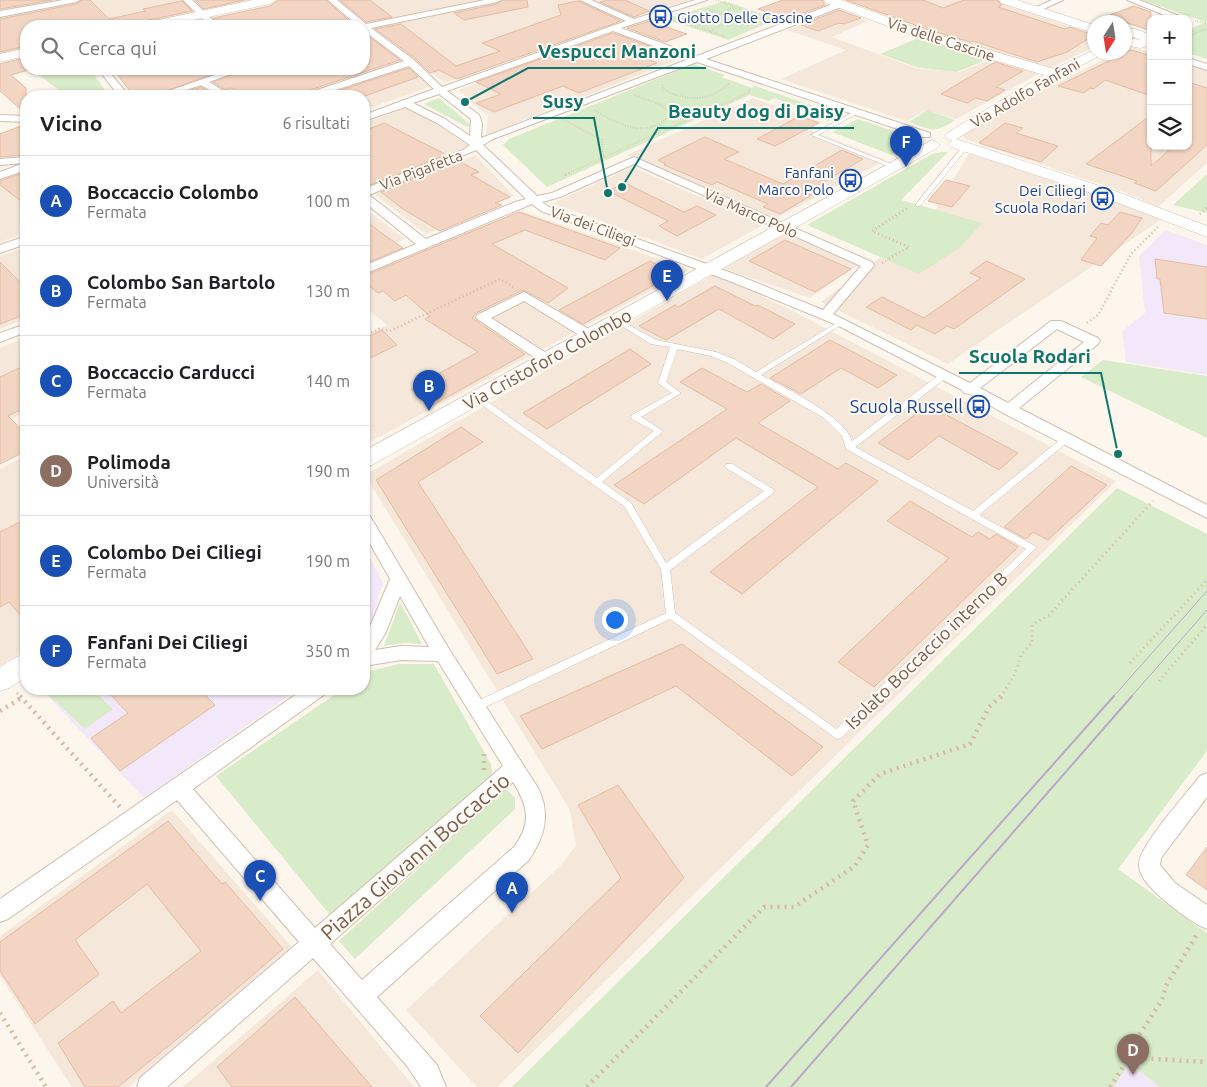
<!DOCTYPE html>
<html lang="it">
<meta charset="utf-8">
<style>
:root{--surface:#fff;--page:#f2f2f2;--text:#202124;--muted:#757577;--line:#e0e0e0;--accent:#e76f51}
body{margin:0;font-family:Ubuntu,sans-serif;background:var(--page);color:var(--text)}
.controls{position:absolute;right:15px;top:15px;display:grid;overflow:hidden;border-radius:10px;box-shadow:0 1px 4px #0004}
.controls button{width:45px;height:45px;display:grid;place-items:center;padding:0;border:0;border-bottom:1px solid var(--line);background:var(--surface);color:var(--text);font:25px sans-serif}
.compass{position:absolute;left:1087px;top:15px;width:45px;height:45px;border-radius:50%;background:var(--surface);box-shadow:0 1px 4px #0004;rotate:192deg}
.you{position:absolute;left:614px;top:619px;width:18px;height:18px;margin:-12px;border:4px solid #fff;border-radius:50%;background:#1a73e8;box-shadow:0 0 0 8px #1a73e833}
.badge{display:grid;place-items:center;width:32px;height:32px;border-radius:50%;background:var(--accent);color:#fff;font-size:16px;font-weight:700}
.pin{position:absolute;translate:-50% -41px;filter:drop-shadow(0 1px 2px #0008)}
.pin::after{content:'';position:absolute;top:26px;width:18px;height:15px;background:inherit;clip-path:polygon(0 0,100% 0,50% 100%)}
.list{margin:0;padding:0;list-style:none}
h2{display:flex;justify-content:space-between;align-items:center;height:65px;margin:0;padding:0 20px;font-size:21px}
h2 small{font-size:16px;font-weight:400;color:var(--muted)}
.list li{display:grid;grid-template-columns:32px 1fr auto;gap:15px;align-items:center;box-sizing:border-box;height:90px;padding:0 20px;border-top:1px solid var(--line)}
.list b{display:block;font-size:19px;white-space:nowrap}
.list p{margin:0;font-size:16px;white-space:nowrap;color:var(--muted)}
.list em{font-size:16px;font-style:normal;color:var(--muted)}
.icon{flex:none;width:28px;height:28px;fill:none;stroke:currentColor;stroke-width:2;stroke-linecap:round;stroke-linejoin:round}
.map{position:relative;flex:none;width:1207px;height:1087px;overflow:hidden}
.search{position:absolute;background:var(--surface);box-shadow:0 1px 4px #0004;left:20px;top:20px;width:350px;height:55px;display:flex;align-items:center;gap:12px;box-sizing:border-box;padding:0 18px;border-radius:20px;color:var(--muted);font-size:19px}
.panel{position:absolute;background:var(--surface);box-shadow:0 1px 4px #0004;left:20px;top:90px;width:350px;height:605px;border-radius:20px}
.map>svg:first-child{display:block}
.residential{fill:#f5e8da}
.education{fill:#f3e8fa}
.green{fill:#d8ecc9}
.building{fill:#f3d5c3;stroke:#e6bba3}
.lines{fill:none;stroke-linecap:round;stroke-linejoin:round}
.lane-casing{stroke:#d1beb0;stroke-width:1}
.street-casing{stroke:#d1beb0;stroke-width:2}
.secondary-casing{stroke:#d6c0b0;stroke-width:1}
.path-far3{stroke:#d9b8a5;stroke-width:2;stroke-dasharray:0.5 2;stroke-linecap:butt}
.path-far2{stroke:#d9b8a5;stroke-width:2.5;stroke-dasharray:1 3;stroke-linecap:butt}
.path-far1{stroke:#d9b8a5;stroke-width:3;stroke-dasharray:1 4;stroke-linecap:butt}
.path{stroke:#d9b8a5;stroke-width:4.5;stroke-dasharray:2 5;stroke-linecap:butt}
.lane{fill:#fff;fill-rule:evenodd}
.street{fill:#fff;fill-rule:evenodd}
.secondary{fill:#fff;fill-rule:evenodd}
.tram-far1{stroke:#b9a8c9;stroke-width:1}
.tram{stroke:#b9a8c9;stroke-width:2}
.labels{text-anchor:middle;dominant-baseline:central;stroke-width:4;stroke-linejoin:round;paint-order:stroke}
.far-transit-label{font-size:15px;fill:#164399;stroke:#fffaf3;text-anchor:end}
.far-street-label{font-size:15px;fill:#7a5c4d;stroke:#fffaf3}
.street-label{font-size:18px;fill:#7a5c4d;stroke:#fffaf3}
.transit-label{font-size:18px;fill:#164399;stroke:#fffaf3;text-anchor:end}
.near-street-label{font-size:21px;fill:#7a5c4d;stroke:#fffaf3}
.leader{fill:none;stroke:#0f766e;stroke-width:2}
.callout-dot{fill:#0f766e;stroke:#fffaf3;stroke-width:2}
.callout-label{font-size:19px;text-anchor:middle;font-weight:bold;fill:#0f766e;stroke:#fffaf3;stroke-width:4;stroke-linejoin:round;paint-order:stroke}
</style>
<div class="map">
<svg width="1207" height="1087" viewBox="0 0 1207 1087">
<rect width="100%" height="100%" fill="#fdf6ec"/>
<path class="residential" d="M0 0H263L143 26H26V50L0 55Z
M337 0H690L640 15 445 83Z
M842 0H992L1094 35V47L1050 68 941 35Z
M837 11 868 21 832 37 919 69 959 72 995 58 1042 72 956 119 926 110 907 121 781 79 846 50 787 30Z
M610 35 677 60 486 135 488 116 458 90Z
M364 36 383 45 432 86 364 110V96H173L252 69H364Z
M1130 46 1151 53V146H1188V65L1207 71V163L1158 207 1124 192 965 139 961 131 1117 53 1124 52 1125 49Z
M753 98 822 122 808 129 886 160 776 218 627 155Z
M406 108 438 125 469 146 364 188V123Z
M969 154 1117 201 1162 219 948 364 821 302 928 222Z
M475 155 514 196 426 234 374 194Z
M632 167 763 225 702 259 553 203Z
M26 170V233L0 242V180Z
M364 208 405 239 364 257Z
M522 211 689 270 364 445V336L387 325 364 307V275L430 246Z
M782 232 858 265 810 298 723 268Z
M26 247V319L0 329V256Z
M714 274 795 312 1116 481 497 1087H477L406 1010 559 867 576 846 570 810 365 475Z
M26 337V412L0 425V348Z
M26 455V650L0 666V469Z
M172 810 292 947 129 1087H72L0 976V936Z
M318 970 414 1087H183Z"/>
<path class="education" d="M1166 230 1207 245V375L1126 362 1122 331 1145 313 1139 256Z
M364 548 383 582 371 625 364 634Z
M41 689H298L144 798Z
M1129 1063 1160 1087H1114Z"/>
<path class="green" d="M1141 0H1207V59L1188 53V30L1206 22Z
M725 1 777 19 728 40 665 19Z
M921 37 993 57 957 72 919 68 880 54Z
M694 64 725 75 721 77 752 88 755 86 840 115 829 121 806 113V109L774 98 769 101 750 95 547 187 503 145 509 139Z
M48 69H90L109 96H67L35 72Z
M439 98 472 126 467 127 424 104Z
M927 110 955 120C934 134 932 130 909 122Z
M858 119 912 137 915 142 891 155 832 132Z
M942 152H948L901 200 982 223 961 247 919 274 807 225 932 154Z
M1207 174V213L1173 205Z
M1103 360 1207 376V438L1081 377Z
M1117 488 1207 534V751L1118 869 1207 933V1087H1160L1129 1063 1114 1087H512Z
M400 602 422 644 405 643 384 646Z
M399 664H434L491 764 492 775 330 915 216 776 343 689H364V675L370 671Z
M50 689H92L113 709 85 729 45 692Z
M506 789 515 798V809L355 959 339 941Z"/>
<path class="building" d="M0 0H52L0 9Z
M82 0H90L109 19 146 11 143 9 182 1 192 11 149 20 141 26H26V46L0 52V19L76 4Z
M195 0H244L204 9Z
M278 0H326L355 26H221L213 18 270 6Z
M340 0H370L392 17 366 22Z
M503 0H527L528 7 464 20 454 13 497 4Z
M608 0H625L649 11 634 17 600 2Z
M783 0H822L825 5 787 19 758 9Z
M846 0H923L943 8 964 0H997L1002 5 998 7 1065 29 1070 27 1094 35 1067 52 1037 62 973 41 970 42 926 29Z
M578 1 621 21 457 79 439 70 430 73 415 58 375 29 401 24 456 66 500 51 482 43 561 15 558 5Z
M1134 6 1151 12V31L1107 16Z
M839 10 861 18 844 24 839 23 818 31 801 25Z
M649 21 687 34 665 42 627 28Z
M364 33 400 60 304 92 301 96H247L231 88 226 90 213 82 247 69H364Z
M613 33 652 47 635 54 657 63 579 93 563 86 494 112 476 103 501 94 476 82Z
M1131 50 1151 56V96L1105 80 1094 89 1090 88 1084 93 1058 86Z
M20 59 26 64V69H32L11 75 26 88V114L0 91V64Z
M995 62 1023 71 996 87 1005 90 987 101 976 98 967 103 941 94Z
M409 68 418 77 365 96H322Z
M113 69H227L152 96H134Z
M1188 82 1207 88V145L1156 191 1134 183 1137 181 1086 164 1151 115V166L1174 146H1188Z
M201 87 214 95 173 96Z
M800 116 819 123 775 146 757 139Z
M384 123 441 152 446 155 370 185 364 180V131Z
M1005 123 1023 128 1016 133 1058 146 1041 162 979 143Z
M26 124V155L0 157V134Z
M705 137 739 152 724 159 783 184 842 150 863 159 805 193 812 195 780 214 763 207 768 204 717 182 712 185 664 165 666 164 658 160Z
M457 160 479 172 471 175 510 197 495 203 502 205 440 231 403 209 381 192Z
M26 172V205L0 185V181Z
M946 180 970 186 952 207 928 201Z
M625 183 684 212 697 206 716 215 677 236 659 226 668 221 608 191Z
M519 212 620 248 605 260 525 230 492 244 568 288 548 303 523 290 476 313 472 318 525 354 433 405 411 389 478 352 425 319 430 316 406 295 395 301 383 291 378 293 364 282V276Z
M1120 212 1142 218 1132 233 1101 266 1081 260 1097 238 1090 236 1101 223 1108 225Z
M364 219 380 232 403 248 364 264Z
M785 240 826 258 851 269 815 292 749 261Z
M1155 259 1207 267V319L1164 313 1160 279H1157Z
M650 261 674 274 583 324 559 310Z
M986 261 1025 279 954 329 947 326 935 334 917 325 911 330 866 307 882 297 924 318 981 278 970 273Z
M0 262 26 288V314L0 324Z
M715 286 755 306 758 305 795 324 773 339 719 309 666 340 639 326 675 305 678 307Z
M382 330 397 345 364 361V339Z
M830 340 897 375 878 388 841 368 801 394 770 378Z
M630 349 651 364 547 429 523 413Z
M26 365V407L8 416 26 434V451L0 464V377Z
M702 368 747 392 761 384 790 401 758 423 838 469 846 463 878 481 742 594 710 572 818 487 736 438 644 504 614 485 727 409 680 382Z
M928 405 1018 453 999 470 939 436 908 460 878 443Z
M461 427 483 442 418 482 533 659 497 674 376 480Z
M1071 466 1107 485 1048 540 1033 532 1026 539 1004 527Z
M910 501 972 537 978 532 990 539 996 534 1018 547 874 687 838 662 949 558 887 521Z
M26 519V622L9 602 0 607V532Z
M682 644 823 747 792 776 676 686 542 749 520 716Z
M105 689H199L215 705 120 771 91 738 128 713Z
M618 785 684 878 518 1053 480 1016 621 878 578 805Z
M168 821 222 884 225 882 283 949 198 1022 118 1087H85L58 1043 113 1001 121 1013 201 951 147 884 75 940 99 974 35 1024 0 971V942Z
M1207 847V890L1186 875Z
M295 997 372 1087H232L217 1067Z"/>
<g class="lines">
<defs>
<path id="lane" d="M855 111 860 112 818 135 894 165V167H890L811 135Z
M963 146 968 147 920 206H916V204Z
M616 318 656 340 716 352 734 359 756 372 840 321H844V323L761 375C784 388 845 416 852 441L940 374H946V378L855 447 973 511 1063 437H1069L1070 439 1069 441 979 515 1035 546 1036 548 841 738 837 739 670 619 479 710 475 711 471 710 470 707 471 704 666 613 661 569 625 507 472 398 476 396H479L597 478 654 431 632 419 631 417 632 415 672 393 658 383 670 347 651 344 614 321V319ZM677 349 711 356 728 363 824 418 842 436 846 449 1026 549 836 729 675 613 670 570 773 493 774 491 773 489 732 464H726L725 466 726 468 764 491 666 563 631 503 602 482 663 431 641 417 681 393 666 382Z"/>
<path id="street" d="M63 0H80L76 2 0 17V11Z
M183 0H192L219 26H210Z
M328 0H337L366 24 485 0H501L497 2 371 28 414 60 442 87 626 21 580 0H591L634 19 695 0H707L621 28 697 56 838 2H844V6L706 59 930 133V137H922L697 62 493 139 483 145 537 196 552 193 634 157 872 262 874 265 872 268 833 314 970 383 1051 321H1061L1098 338 1100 341 1098 344 1019 408 1207 505V518L1003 413 970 394 964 393 962 390 837 325 732 282 541 211 532 204 364 274V266L416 244 364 202V189L463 150 470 145 437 123 405 107 364 121V115L434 89 409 66 317 96H303L305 94 404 61 364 31V26H358ZM613 31 689 59 481 138 482 123 479 115 447 91ZM439 94 471 119 470 136 445 119 413 103ZM476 150 526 199 515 202 426 239 369 195ZM634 164 861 266 823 310 740 276 549 207 542 202 560 197ZM1057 329 1084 342 1008 403 980 388Z
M1052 0H1063L1037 12 1030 10Z
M1127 0H1139L1187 19H1174Z
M1188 58 1207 64V70L1188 64Z
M98 69H107L129 96H119Z
M232 69H245L209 82 232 96H220L201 85 168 96H154Z
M0 115 26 116V122L0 121Z
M26 157V170L0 179V172L24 163 0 165V159Z
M26 236V244L0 253V245Z
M524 292 594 332 596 335 589 339 584 338 524 301 491 318 551 356 553 359 546 363 541 362 476 318 477 315Z
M26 324V332L0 342V333Z
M364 514 370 516 449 649 538 788C551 814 545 837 528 861L377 997 437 1065 446 1087H421L407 1066 313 958 167 1087H137L140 1078 299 942 177 800 8 919 0 922V899L304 689H327L325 694 193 789 315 928 503 766 438 661 401 660 364 666V638L369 629 390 579 364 533ZM400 596 429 647 401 646 375 650 386 632ZM513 782C528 806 532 823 514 847L362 980 330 944Z
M1207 773V797L1161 858 1160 865 1175 883 1207 905V929C1192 923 1178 911 1165 901 1155 892 1139 879 1139 864 1139 846 1187 793 1200 776Z"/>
<path id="secondary" d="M253 0H276L270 4 165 26H143L149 22Z
M824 0H841L925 31 1054 69 1094 50V52H1106L1060 77 956 139 1115 191 1207 226V237L1103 197 951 147 948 144 952 140 947 139 945 136 947 133 1044 75 917 37 826 3Z
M999 0H1017L1094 25V33L1001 3Z
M1124 29H1135L1151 35V45L1140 48 1124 45V37L1141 40 1133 37H1124Z
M26 48V56L0 62V54Z
M932 140 937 142 940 145 937 148 372 465 364 467V451Z
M26 654V677L9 688 0 691V667L17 657Z"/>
</defs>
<use href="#lane" class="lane-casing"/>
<use href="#street" class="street-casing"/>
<use href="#secondary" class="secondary-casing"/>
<path class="path-far3" d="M716 0 767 19
M708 9 748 26
M676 20 724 36
M1195 21 1207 23
M697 26 735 7
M710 31 747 12
M1188 36 1207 29
M662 85 663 89C685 102 712 102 730 82
M594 110C617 123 644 140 668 117L669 112 661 105 634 95
M668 117 687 120
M566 121 602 140 604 157
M569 173 748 93 750 91 748 88"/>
<path class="path-far2" d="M565 175 572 172
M1200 214 1207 208
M882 263 909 247 872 231 909 207
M1087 323 1098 315 1131 254 1158 227
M364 336 379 329 390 331 500 279 515 288"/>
<path class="path-far1" d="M1130 663 1207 580
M1159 681 1207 625
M17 693 21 697
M1001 697 1016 672 1021 655 1032 643V625L1049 615 1153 501"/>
<path class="path" d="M20 696 120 807
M0 711 21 698
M484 754V770
M0 1013 46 1087
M1130 1060 1132 1046 1162 1000 1166 986 1197 934
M587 1087 764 907H794L855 866 868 845 853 801 880 774 970 744 989 707 1002 696
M1110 1087 1127 1061 1138 1058 1207 1062"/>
<use href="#lane" class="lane"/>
<use href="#street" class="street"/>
<use href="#secondary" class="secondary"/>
<path class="tram-far1" d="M1113 697 1207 591
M1131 697 1207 610"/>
<path class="tram" d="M766 1087 1114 696
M791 1087 1132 696"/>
</g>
<defs>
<symbol id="bus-ring" viewBox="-11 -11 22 22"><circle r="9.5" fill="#fffaf3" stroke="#1a4fb4" stroke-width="1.5"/><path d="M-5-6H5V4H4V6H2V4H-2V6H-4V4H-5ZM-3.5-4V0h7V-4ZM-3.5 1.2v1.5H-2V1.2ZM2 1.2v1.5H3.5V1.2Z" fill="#1a4fb4"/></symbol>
</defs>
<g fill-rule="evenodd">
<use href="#bus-ring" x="648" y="4" width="25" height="25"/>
<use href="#bus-ring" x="838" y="168" width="25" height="25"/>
<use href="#bus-ring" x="1090" y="186" width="25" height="25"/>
<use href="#bus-ring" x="966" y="394" width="25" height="25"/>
</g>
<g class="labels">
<g class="far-transit-label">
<text x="677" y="17" text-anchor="start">Giotto Delle Cascine</text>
<text x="834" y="172">Fanfani<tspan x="834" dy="17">Marco Polo</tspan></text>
<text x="1086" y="190">Dei Ciliegi<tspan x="1086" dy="17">Scuola Rodari</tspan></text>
</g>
<g class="far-street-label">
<text transform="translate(941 39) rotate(18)">Via delle Cascine</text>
<text transform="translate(1025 93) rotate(-30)">Via Adolfo Fanfani</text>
<text transform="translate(421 170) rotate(-21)">Via Pigafetta</text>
<text transform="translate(751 213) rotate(24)">Via Marco Polo</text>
<text transform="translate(593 226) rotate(20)">Via dei Ciliegi</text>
</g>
<g class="street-label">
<text transform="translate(547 359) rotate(-29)">Via Cristoforo Colombo</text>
<text transform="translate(926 650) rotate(-44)">Isolato Boccaccio interno B</text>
</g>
<g class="transit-label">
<text x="963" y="406">Scuola Russell</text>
</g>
<g class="near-street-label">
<text transform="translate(415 856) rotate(-41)">Piazza Giovanni Boccaccio</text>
</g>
</g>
<path class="leader" d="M465 102L528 68H706M608 193L594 118H533M622 187L658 128H854M1118 454L1101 373H959"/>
<g class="callout-dot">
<circle cx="465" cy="102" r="5"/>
<circle cx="608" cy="193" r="5"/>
<circle cx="622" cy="187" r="5"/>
<circle cx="1118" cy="454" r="5"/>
</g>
<g class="callout-label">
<text x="617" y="58">Vespucci Manzoni</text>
<text x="563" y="108">Susy</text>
<text x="756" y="118">Beauty dog di Daisy</text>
<text x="1030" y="363">Scuola Rodari</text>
</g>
</svg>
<div class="controls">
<button>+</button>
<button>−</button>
<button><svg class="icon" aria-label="layers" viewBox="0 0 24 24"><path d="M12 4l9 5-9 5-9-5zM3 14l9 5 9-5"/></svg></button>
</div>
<svg class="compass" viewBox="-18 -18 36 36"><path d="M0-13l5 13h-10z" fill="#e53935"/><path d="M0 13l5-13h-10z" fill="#757577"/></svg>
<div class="you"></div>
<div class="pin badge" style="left:512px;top:913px;background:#1a4fb4">A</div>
<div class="pin badge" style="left:429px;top:411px;background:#1a4fb4">B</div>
<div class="pin badge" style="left:260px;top:901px;background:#1a4fb4">C</div>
<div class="pin badge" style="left:1133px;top:1075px;background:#8d6e63">D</div>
<div class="pin badge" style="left:667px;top:301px;background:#1a4fb4">E</div>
<div class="pin badge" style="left:906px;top:167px;background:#1a4fb4">F</div>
<div class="search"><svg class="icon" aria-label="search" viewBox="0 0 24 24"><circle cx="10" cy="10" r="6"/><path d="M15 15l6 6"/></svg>Cerca qui</div>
<section class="panel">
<h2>Vicino<small>6 risultati</small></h2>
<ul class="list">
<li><span class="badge" style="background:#1a4fb4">A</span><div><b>Boccaccio Colombo</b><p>Fermata</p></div><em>100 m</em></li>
<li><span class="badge" style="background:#1a4fb4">B</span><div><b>Colombo San Bartolo</b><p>Fermata</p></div><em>130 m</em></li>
<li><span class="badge" style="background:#1a4fb4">C</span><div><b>Boccaccio Carducci</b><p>Fermata</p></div><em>140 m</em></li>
<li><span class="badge" style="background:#8d6e63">D</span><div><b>Polimoda</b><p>Università</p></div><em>190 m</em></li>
<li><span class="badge" style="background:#1a4fb4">E</span><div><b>Colombo Dei Ciliegi</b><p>Fermata</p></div><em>190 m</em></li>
<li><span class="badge" style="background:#1a4fb4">F</span><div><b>Fanfani Dei Ciliegi</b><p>Fermata</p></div><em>350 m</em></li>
</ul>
</section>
</div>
